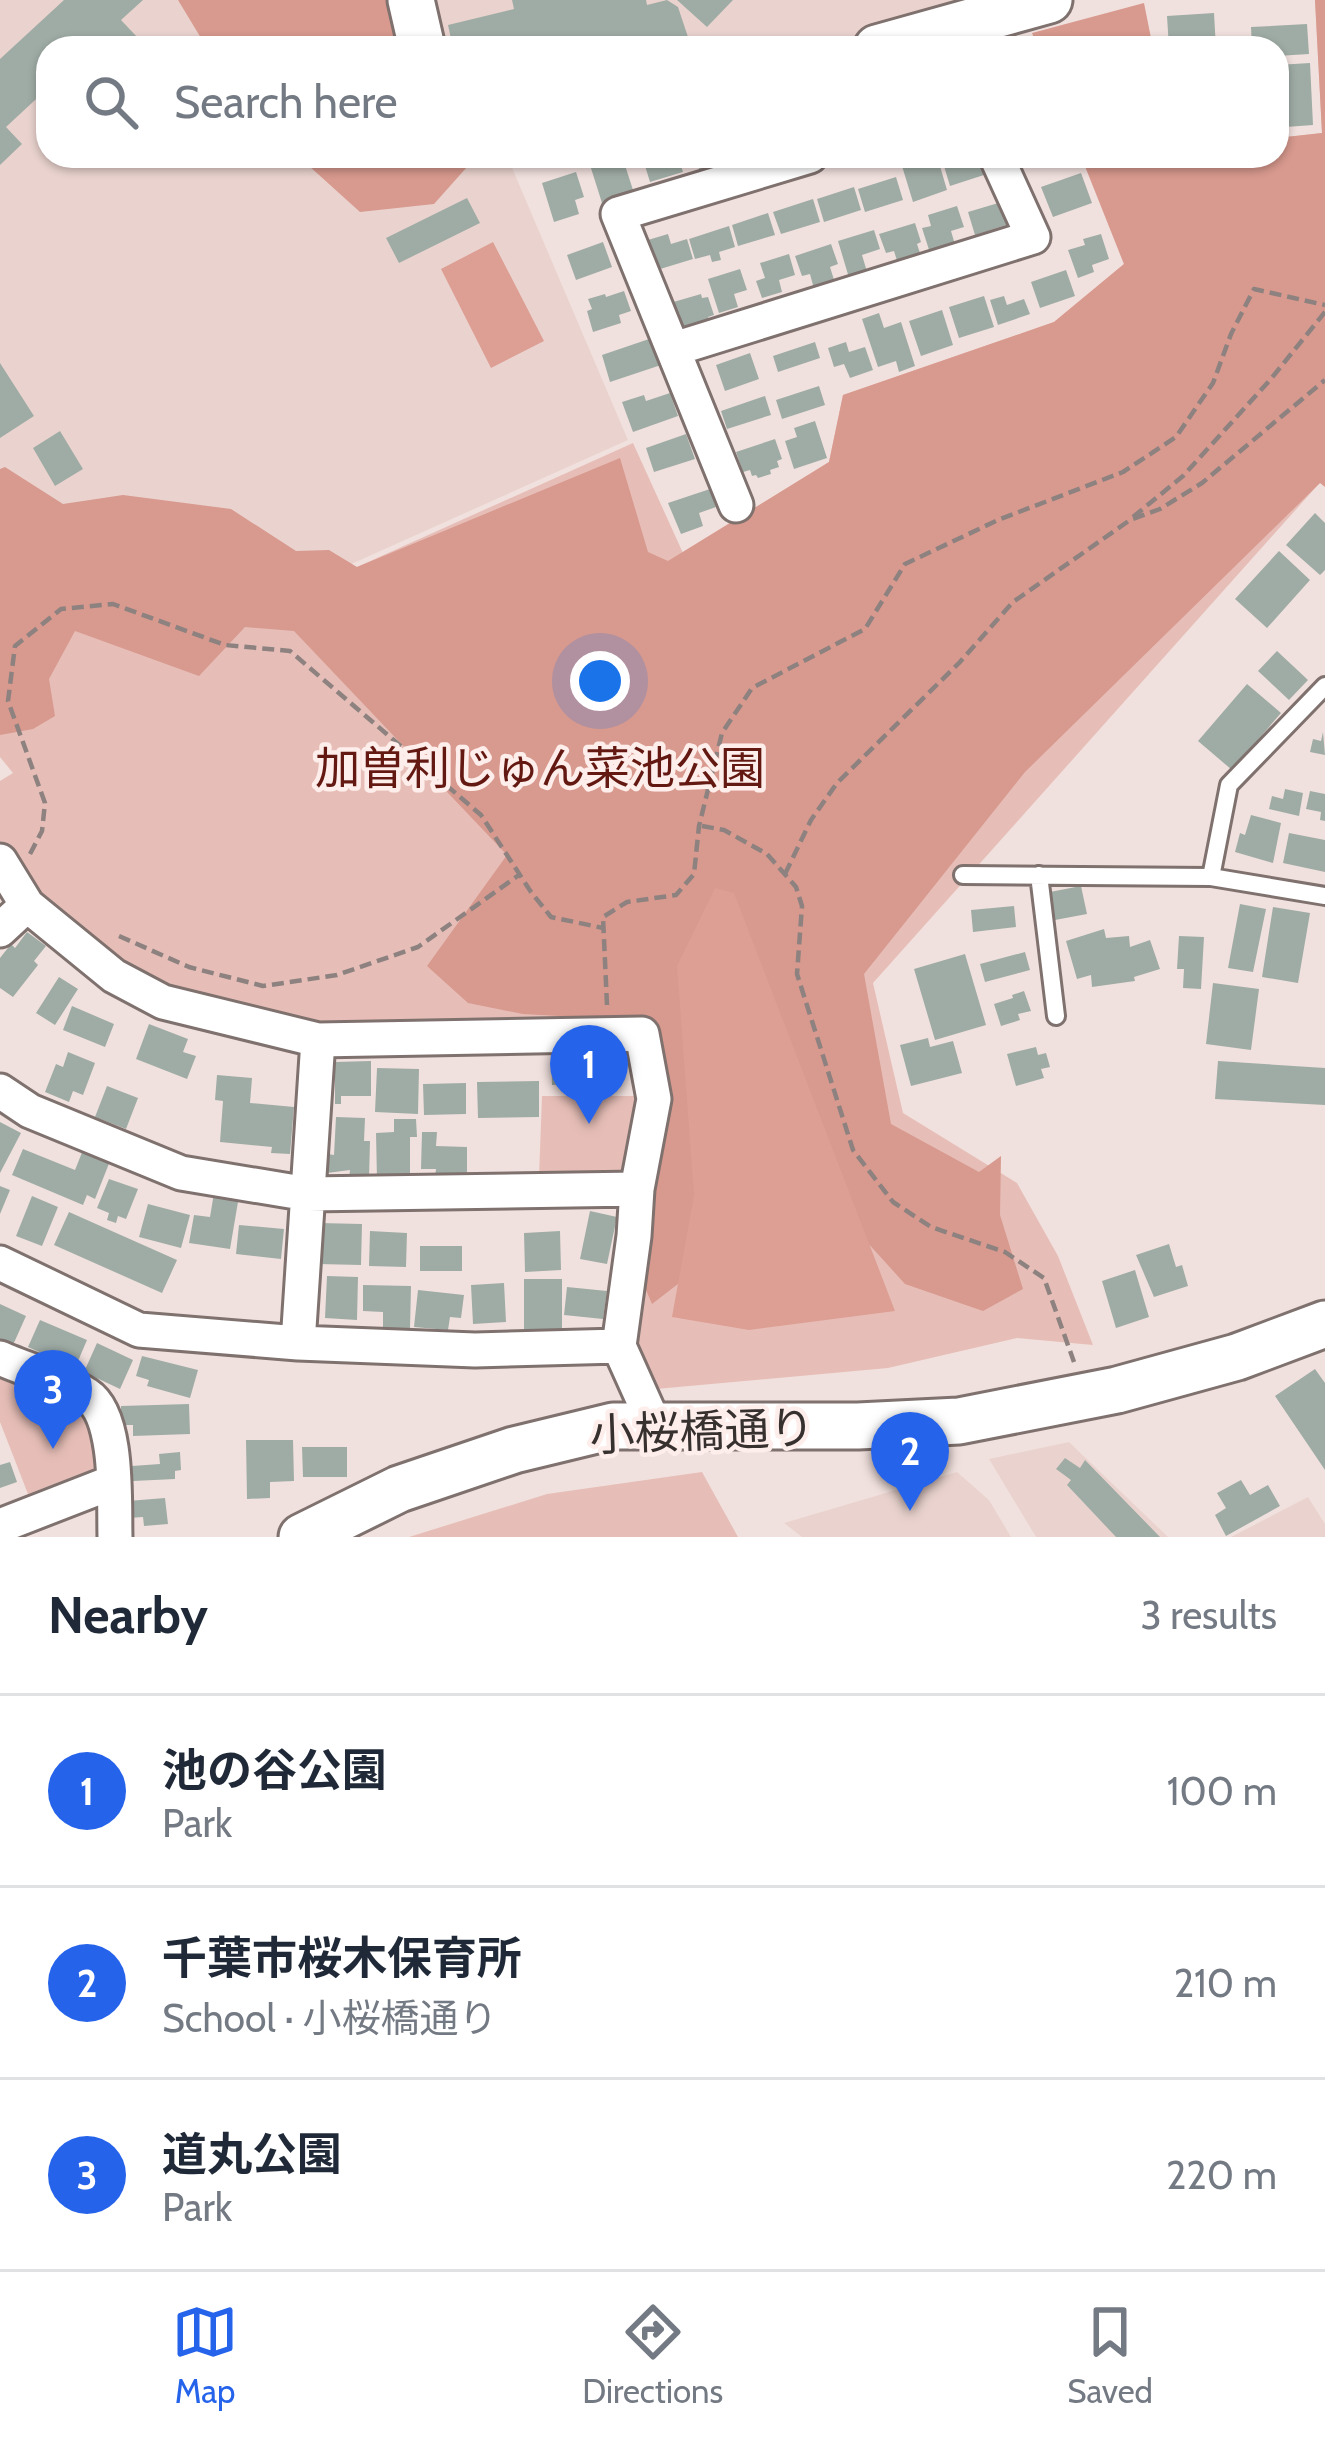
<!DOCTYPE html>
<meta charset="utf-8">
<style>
:root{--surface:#fff;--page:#f6f6f7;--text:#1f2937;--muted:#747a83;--line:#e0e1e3;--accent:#2563eb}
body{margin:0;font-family:Cabin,"Noto Sans JP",sans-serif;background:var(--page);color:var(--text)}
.you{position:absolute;left:600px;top:681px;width:42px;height:42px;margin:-30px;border:9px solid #fff;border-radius:50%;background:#1a73e8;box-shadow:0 0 0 18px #1a73e833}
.badge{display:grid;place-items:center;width:78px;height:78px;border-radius:50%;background:var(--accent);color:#fff;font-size:39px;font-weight:700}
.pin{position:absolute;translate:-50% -99px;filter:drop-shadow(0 3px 6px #0008)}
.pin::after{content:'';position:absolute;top:63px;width:42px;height:36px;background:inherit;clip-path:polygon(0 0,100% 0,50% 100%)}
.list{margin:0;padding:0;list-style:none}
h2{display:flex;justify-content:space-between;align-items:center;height:156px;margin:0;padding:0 48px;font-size:51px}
h2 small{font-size:39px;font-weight:400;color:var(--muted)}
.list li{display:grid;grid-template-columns:78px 1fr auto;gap:36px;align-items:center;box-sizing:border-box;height:192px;padding:0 48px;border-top:3px solid var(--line)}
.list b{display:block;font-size:45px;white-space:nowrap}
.list p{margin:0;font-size:39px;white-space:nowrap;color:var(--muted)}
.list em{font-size:39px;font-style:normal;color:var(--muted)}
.icon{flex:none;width:66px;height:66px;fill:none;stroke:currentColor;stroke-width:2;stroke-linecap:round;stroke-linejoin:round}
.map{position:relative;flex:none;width:1325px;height:1537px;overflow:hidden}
.search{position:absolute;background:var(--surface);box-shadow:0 3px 9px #0004;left:36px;right:36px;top:36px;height:132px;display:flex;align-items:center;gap:30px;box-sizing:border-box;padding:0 42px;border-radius:36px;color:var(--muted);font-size:45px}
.sheet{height:732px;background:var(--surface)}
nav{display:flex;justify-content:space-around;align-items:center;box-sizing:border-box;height:168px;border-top:3px solid var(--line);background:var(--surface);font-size:33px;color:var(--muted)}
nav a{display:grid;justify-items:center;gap:6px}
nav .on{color:var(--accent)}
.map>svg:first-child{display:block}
.built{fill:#ead3ce}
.green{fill:#e6beb7}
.forest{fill:#d8998e}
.water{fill:#dd9e93}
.building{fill:#9faca5}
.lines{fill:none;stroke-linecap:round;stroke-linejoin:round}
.lane-casing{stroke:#7f716e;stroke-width:22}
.street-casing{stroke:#7f716e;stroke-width:39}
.secondary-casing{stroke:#7f716e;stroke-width:51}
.path{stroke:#8d8280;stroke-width:4.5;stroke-dasharray:12 6;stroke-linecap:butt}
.lane{stroke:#fff;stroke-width:16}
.street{stroke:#fff;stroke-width:33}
.secondary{stroke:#fff;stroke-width:45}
.labels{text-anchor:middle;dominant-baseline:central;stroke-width:9;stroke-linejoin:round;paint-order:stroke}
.park-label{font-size:45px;fill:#631911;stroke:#feeeeb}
.street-label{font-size:45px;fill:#36302f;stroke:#feeeeb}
</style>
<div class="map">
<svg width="1325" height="1537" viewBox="0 0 1325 1537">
<rect width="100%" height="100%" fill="#f1e1de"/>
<path class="built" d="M0 0H281L351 48H48V156H507L628 440 309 583 0 530Z
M423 0H965L962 6 814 48H442Z
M1069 1442 1168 1537H1036L989 1459Z
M957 1472 989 1500 1011 1537H802L784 1523Z
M1308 1497 1325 1524V1537H1231Z"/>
<path class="green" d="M1315 0H1325V477L873 983 903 1113 1017 1183 1058 1256 1093 1345 1017 1338 888 1368 645 1390 626 1348 650 1021 330 1026 215 1004 135 969 32 902 0 850V781L13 773 0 757V635L299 593 633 443 683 553 829 462 843 395 1054 322 1124 264 1081 156H1277V138L1322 133Z
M542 1096H642L633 1152 619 1175 539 1177Z
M0 1374 85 1403 96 1429 94 1469 28 1494 0 1422Z
M702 1472 738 1537H409L547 1494Z"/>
<path class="forest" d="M178 0H400L409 48H207Z
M1315 0H1325V487L1320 483 1025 772 864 974 891 1124 979 1172 1001 1156 1000 1215 1023 1289 983 1311 905 1284 847 1220 713 1121 687 1277 652 1304 640 1276 650 1021 523 1014 468 1003 427 966 507 855 294 631 245 627 199 676 75 631 49 679 55 716 33 729 0 735V469L5 467 63 504 123 495 231 509 296 551 329 550 357 567 620 458 648 552 668 561 829 462 843 395 1054 322 1124 264 1081 156H1277V138L1322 133Z
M1144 3 1153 48H1038L1032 33Z
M298 156H462L467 167 434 204 360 212Z"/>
<path class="water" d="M493 242 544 341 491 368 441 269Z
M715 888 734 893 895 1311 749 1330 672 1317 694 1195 677 966Z"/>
<path class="building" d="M64 0H143L121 20 138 38 127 48H48V88L6 127 22 144 0 165V59Z
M512 0H646L647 5 667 0 678 7 690 43 666 48H453L448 25 514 9Z
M677 0H733L707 27Z
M1214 13 1216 48H1169L1167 16Z
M1307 24 1309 54 1277 56V48H1252L1251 27Z
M1310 63 1313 125 1286 127 1284 90H1277V65Z
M622 156 634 193 602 203 590 165Z
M642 156H678L683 172 650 182Z
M695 156H744L745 157 700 172Z
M937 156 947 190 913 202 902 166Z
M941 156H985L990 173 950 186Z
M576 172 584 197 575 200 579 214 554 222 542 183Z
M1081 173 1092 203 1053 217 1041 187Z
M896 177 903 200 865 212 858 189Z
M854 187 861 210 824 222 817 199Z
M467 198 480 223 399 263 386 238Z
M813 199 820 222 781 234 773 212Z
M1005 201 1012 223 975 235 968 212Z
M957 206 964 227 951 231 956 248 931 256 922 228 931 226 928 215Z
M768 213 775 235 738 246 732 225Z
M915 223 921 242 917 244 921 256 898 264 894 251 886 253 879 234Z
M729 226 735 247 719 252 721 260 712 262 710 255 695 259 689 239Z
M874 230 880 249 862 255 868 275 850 281 838 241Z
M668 234 671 244 687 239 693 259 657 270 648 240Z
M1101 234 1109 259 1092 265 1094 272 1078 278 1068 250 1085 245 1083 239Z
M603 242 612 267 576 280 567 255Z
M831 244 838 264 830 267 835 283 814 289 810 274 802 276 795 256Z
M789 254 795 275 779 280 782 292 762 298 756 281 765 278 760 263Z
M740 269 747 290 734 294 738 307 719 313 708 279Z
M1066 270 1075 296 1040 308 1031 282Z
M624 291 631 311 619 315 621 323 593 332 587 311 592 309 588 299 605 294 606 297Z
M701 294 702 298 708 297 714 315 708 317 709 319 683 327 679 313 674 314 670 303Z
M984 296 994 327 959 338 949 307Z
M1004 296 1007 305 1024 299 1030 314 998 325 990 300Z
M942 310 953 345 921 356 909 321Z
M879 313 884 328 901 322 915 366 899 372 896 361 878 367 862 319Z
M652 338 661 365 610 382 602 355Z
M815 342 820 358 778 372 773 356Z
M846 342 849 352 865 347 873 370 850 378 844 364 834 367 828 348Z
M750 353 759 379 725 391 716 365Z
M0 363 34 416 0 438Z
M819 386 825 405 782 419 776 400Z
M670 393 678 416 633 432 622 402 644 395 646 401Z
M765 396 771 415 727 429 721 411Z
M815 421 827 458 794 469 785 441 797 437 794 428Z
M60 431 83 469 55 486 33 448Z
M686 434 695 459 654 472 646 448Z
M775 439 782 459 777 461 779 467 770 470 771 474 758 478 756 475 752 476 750 470 743 472 736 452Z
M710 489 716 507 699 513 703 526 681 534 668 503Z
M1315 513 1325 523V570L1320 575 1286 545Z
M1279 551 1310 580 1267 628 1235 599Z
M1277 651 1308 680 1289 700 1258 671Z
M1247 684 1281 713 1232 770 1198 741Z
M1323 732 1325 755 1310 752 1313 739 1321 741Z
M1285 789 1303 793 1299 816 1269 809 1272 796 1283 799Z
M1310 791 1325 794V821L1320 820 1321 812 1306 809Z
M1251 815 1281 823 1273 863 1235 852 1240 833 1245 835Z
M1289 833 1325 840V872L1283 863Z
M1081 886 1087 914 1055 920 1050 892Z
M1240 904 1266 909 1253 972 1228 968Z
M1014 906 1016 927 973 932 971 910Z
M1273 907 1310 913 1298 983 1262 977Z
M1104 929 1106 938 1129 936 1130 947 1150 940 1160 969 1134 977 1135 981 1092 987 1091 975 1077 979 1066 941Z
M27 932 46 946 34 961 38 965 13 997 0 988V958L11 944 15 948Z
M1179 936 1204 937 1201 989 1183 988 1184 969H1177Z
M1025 952 1030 970 985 982 980 964Z
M965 954 986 1025 935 1040 914 969Z
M59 977 78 989 55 1025 36 1013Z
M1213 983 1259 989 1251 1050 1206 1044Z
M1024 991 1031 1011 1018 1014 1020 1020 1001 1026 994 1004 1013 998 1012 995Z
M72 1006 114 1024 105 1047 63 1030Z
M149 1024 188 1039 183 1052 196 1056 187 1079 136 1059Z
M928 1038 930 1047 953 1041 962 1073 911 1086 900 1045Z
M1036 1047 1038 1055 1046 1053 1050 1067 1041 1069 1044 1078 1016 1086 1007 1054Z
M613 1048 615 1084 552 1085 551 1050Z
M68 1052 95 1063 83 1095 73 1091 69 1102 45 1092 56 1064 63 1067Z
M371 1061V1096H341V1104H335V1062Z
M1218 1061 1325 1068V1105L1215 1099Z
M377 1068 419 1069 418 1114 375 1112Z
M217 1075 252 1078 250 1103 294 1107 290 1154 271 1153 272 1147 220 1142 223 1101 215 1100Z
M539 1081V1117L478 1118 477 1082Z
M466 1083V1114L424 1115 423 1084Z
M107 1086 138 1098 126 1129 95 1117Z
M336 1117 365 1118 364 1141H370L369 1179 349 1178 350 1170 327 1173 328 1154 334 1155Z
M394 1119H416L417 1137H410V1180H377L376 1133 394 1132Z
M0 1122 21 1133 0 1173Z
M422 1132H437L436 1146 467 1147V1178L435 1177 436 1169H421Z
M23 1149 75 1170 83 1150 110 1161 95 1199 87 1195 83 1205 12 1175Z
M109 1179 138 1189 126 1219 118 1216 116 1223 107 1220 109 1213 97 1208Z
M0 1186 10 1190 0 1214Z
M214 1193 239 1196 230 1249 189 1243 194 1215 210 1217Z
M32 1196 58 1207 42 1246 16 1236Z
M148 1204 190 1215 181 1248 139 1237Z
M590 1211 617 1217 607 1264 580 1259Z
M69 1212 177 1260 162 1293 54 1245Z
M319 1223 362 1224 361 1265 318 1264Z
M239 1225 284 1229 281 1259 236 1254Z
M370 1231 407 1233 406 1267 369 1266Z
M560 1231 561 1270 525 1272 524 1233Z
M1169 1244 1176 1267 1182 1265 1188 1286 1154 1297 1136 1255Z
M420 1246H462V1271H420Z
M1135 1270 1149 1317 1116 1328 1102 1281Z
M327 1276 358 1277 357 1320 325 1318Z
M524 1279H562V1335H524Z
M504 1283 506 1322 473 1324 471 1285Z
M363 1285 411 1286 410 1329 383 1328V1312L363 1311Z
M567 1287 607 1291 603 1319 564 1315Z
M418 1290 464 1295 461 1318 450 1317 448 1330 414 1327Z
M0 1304 26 1316 13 1345 0 1340Z
M40 1320 87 1340 75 1368 28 1347Z
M97 1343 133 1360 120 1389 84 1372Z
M142 1356 198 1370 190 1398 147 1386 149 1380 136 1376Z
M1315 1369 1325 1383V1470L1275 1396Z
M189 1404 190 1434 133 1436V1425H121V1406Z
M246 1440H293L294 1481 270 1482V1498L247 1499Z
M302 1447H347V1477H303Z
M180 1452 181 1470 175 1471V1479L133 1481 132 1466 160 1464 159 1454Z
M1065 1458 1080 1468 1085 1460 1160 1537H1116L1067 1485 1071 1480 1056 1469Z
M10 1462 17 1482 0 1488V1465Z
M1241 1480 1250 1495 1268 1485 1280 1506 1226 1536 1215 1515 1226 1508 1217 1493Z
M165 1498 168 1524 144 1526 143 1517 129 1518 128 1501Z"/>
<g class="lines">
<defs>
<path id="lane" d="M963 875 1211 877 1325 896
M1039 875 1056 1016
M1211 877 1229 785 1325 686"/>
<path id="street" d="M674 349 1033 237 996 156
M736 505 618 214 810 156
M0 861 27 905 114 976 163 1002 318 1040 642 1034 654 1099 637 1189 634 1236 619 1346 654 1424
M0 930 27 905
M0 1091 30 1111 181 1173 308 1194 637 1189
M0 1263 139 1330 298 1343 475 1350 619 1346
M298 1343 318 1040
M0 1358C24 1369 66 1381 87 1395 119 1416 114 1501 115 1537
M0 1526 113 1482"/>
<path id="secondary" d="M411 0 422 48
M877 48 1049 0
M302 1537 399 1489 514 1450 613 1426H858L959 1421 1117 1390 1237 1357 1325 1324"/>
</defs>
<use href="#lane" class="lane-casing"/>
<use href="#street" class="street-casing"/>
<use href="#secondary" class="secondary-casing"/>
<path class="path" d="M1133 517 1183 476 1270 380 1325 312
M702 826 724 830 767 854 796 887 802 906 797 974 853 1150 893 1202 931 1227 1005 1252 1044 1278 1074 1362
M30 854 42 831 45 803 8 701 15 646 61 609 113 604 225 645 290 651 481 815 531 892 551 917 603 928
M785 874 811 820 837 783 959 663 1013 602 1130 520 1160 509 1202 483 1325 380
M119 936 189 967 263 986 337 975 418 947 519 875
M607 1005 603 917 627 902 676 895 694 874 699 826 722 733 752 688 865 629 905 564 998 520 1123 472 1176 437 1213 383 1231 334 1254 289 1325 305"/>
<use href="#lane" class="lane"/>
<use href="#street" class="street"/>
<use href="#secondary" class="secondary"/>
</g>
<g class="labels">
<g class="park-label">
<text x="540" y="768">加曽利じゅん菜池公園</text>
</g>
<g class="street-label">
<text transform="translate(702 1431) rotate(-2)">小桜橋通り</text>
</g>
</g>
</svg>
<div class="you"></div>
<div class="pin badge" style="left:589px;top:1124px">1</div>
<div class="pin badge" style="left:910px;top:1511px">2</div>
<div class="pin badge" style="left:53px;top:1449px">3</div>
<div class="search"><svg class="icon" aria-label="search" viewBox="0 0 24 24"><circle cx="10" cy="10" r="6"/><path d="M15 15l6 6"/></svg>Search here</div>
</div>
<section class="sheet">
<h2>Nearby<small>3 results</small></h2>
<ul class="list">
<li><span class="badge">1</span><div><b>池の谷公園</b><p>Park</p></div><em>100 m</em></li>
<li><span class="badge">2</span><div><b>千葉市桜木保育所</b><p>School · 小桜橋通り</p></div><em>210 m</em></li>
<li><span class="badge">3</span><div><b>道丸公園</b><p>Park</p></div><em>220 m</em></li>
</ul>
</section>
<nav>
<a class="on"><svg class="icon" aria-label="map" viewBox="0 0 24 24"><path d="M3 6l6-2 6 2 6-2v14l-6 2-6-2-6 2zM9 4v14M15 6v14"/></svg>Map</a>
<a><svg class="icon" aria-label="directions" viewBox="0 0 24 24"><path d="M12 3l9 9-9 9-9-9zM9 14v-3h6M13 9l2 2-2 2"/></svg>Directions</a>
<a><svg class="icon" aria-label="saved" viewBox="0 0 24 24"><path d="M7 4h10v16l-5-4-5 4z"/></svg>Saved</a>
</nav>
